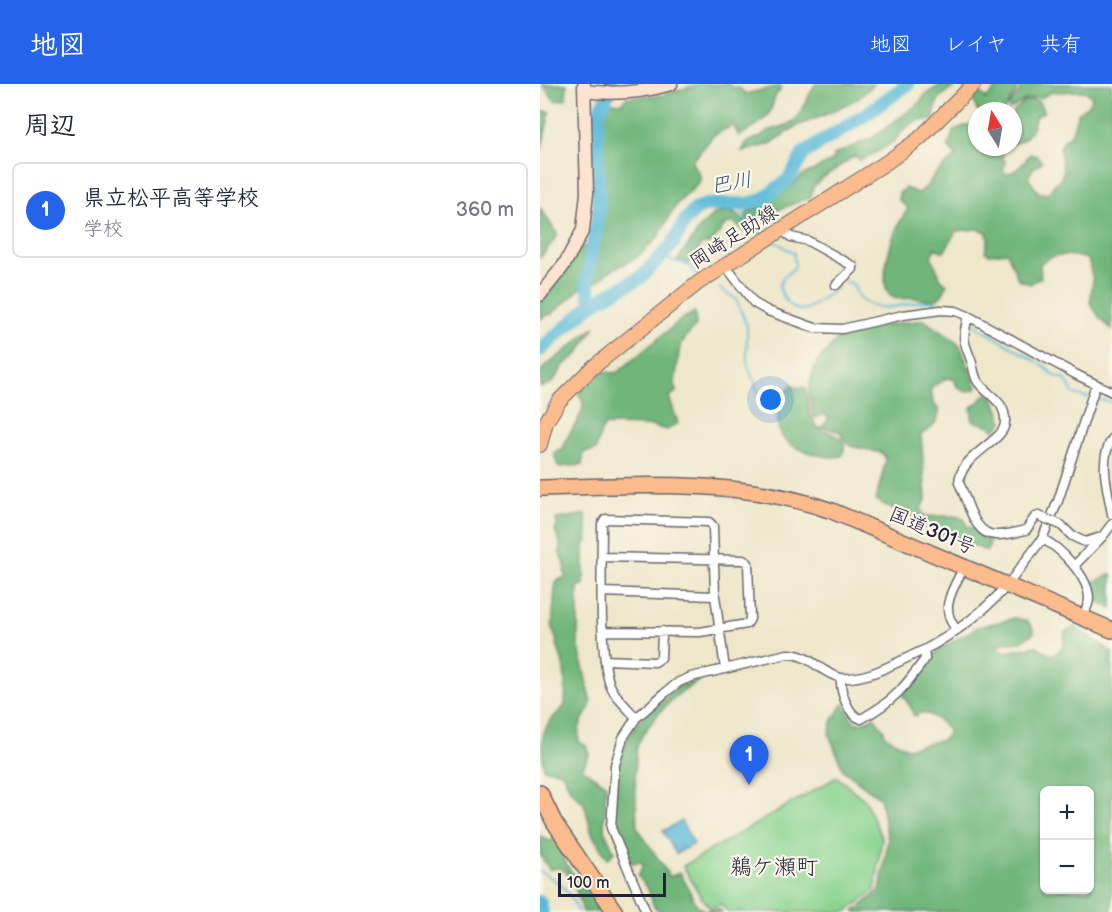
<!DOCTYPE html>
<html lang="ja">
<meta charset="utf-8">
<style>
:root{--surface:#fff;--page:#f2f2f3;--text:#1f2937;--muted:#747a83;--line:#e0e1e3;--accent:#2563eb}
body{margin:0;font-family:"Balsamiq Sans","Klee One",sans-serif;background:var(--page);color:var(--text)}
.controls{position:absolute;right:18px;bottom:18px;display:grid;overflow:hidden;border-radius:9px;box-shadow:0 2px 4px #0004}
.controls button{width:54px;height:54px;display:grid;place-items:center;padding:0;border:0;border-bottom:2px solid var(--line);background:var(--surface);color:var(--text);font:30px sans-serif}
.compass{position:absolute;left:428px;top:18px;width:54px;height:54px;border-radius:50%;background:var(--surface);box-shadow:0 2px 4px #0004;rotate:349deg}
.scale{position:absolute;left:18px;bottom:15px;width:108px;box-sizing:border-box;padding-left:6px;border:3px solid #22223b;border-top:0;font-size:16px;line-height:21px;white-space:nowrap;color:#22223b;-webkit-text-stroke:4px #fbf7ec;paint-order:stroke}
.you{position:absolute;left:231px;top:316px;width:21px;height:21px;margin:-15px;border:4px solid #fff;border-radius:50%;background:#1a73e8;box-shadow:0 0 0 9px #1a73e833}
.badge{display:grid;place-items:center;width:39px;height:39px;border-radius:50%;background:var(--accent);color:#fff;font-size:20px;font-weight:700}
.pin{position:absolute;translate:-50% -50px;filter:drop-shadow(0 2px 3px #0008)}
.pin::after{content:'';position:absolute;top:32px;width:21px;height:18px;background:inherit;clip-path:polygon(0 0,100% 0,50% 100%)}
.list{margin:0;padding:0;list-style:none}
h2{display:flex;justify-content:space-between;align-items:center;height:78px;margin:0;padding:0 24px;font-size:26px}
h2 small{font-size:20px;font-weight:400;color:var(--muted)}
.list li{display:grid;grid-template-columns:39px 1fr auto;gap:18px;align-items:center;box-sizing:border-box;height:96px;margin:0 12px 12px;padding:0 12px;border:2px solid var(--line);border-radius:9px}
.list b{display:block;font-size:22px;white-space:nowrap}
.list p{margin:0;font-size:20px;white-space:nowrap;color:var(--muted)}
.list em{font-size:20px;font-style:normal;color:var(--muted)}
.map{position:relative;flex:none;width:572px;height:828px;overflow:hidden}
header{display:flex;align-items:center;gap:36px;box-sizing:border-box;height:84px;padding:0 30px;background:var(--accent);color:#fff}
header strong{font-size:28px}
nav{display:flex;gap:33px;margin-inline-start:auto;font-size:21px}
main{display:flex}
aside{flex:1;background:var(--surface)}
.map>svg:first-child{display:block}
.green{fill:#8bd490;stroke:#567b66;stroke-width:1.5}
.forest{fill:#70b67a;stroke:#496c5a;stroke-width:1.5;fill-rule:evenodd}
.water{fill:#5abad8;stroke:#3e6e8a;stroke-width:1.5}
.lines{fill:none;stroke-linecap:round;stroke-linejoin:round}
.stream{stroke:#5abad8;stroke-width:2}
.river{stroke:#5abad8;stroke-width:14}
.street-casing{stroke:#69676d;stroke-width:11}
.secondary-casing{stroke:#69676d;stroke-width:15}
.primary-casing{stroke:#69676d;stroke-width:16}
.highway-casing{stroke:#69676d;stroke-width:18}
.street{stroke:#fff;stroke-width:8}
.secondary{stroke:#fde4d1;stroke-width:12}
.primary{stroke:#fbbb8d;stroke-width:14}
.highway{stroke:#fbbb8d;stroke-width:15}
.street-bridge-casing{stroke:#69676d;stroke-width:11;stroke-linecap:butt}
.street-bridge{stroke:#fff;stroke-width:8}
.labels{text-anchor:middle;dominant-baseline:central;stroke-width:4.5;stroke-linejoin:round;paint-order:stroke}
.street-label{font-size:20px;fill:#22223b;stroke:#fbf7ec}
.water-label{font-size:21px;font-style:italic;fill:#365772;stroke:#fbf7ec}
.quarter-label{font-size:22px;fill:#22223b;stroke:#fbf7ec}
</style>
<header>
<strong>地図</strong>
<nav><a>地図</a><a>レイヤ</a><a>共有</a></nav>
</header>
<main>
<aside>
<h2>周辺<small></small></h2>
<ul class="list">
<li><span class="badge">1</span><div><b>県立松平高等学校</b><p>学校</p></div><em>360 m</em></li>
</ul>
</aside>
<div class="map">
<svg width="572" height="828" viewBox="0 0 572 828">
<rect width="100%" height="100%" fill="#fbf7ec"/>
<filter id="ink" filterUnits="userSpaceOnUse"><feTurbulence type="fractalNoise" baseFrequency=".0167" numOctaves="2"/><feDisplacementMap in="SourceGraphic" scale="12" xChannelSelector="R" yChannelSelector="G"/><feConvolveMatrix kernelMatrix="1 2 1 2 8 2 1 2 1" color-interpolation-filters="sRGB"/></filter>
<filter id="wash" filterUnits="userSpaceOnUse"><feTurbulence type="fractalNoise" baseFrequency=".008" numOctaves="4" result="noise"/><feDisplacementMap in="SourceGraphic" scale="24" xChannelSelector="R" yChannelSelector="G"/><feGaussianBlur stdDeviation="1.35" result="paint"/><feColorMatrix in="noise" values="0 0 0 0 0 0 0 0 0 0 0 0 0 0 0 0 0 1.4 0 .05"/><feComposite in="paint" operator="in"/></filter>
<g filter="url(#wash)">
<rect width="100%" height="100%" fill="#eee7ca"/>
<path class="green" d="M297 693 325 716 342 754 335 806 306 828H188L181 820 170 824 161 813 143 782Z"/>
<path class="forest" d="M2 0H27L26 15 15 17Z
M159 0H189L192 3H199L205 10 239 2 241 6C231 12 235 22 228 31 220 41 209 46 199 52L193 41 172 52C168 61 158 69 152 77 153 86 164 88 159 99L137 120 118 153 105 166 96 174 70 187 61 195 53 199 51 197 54 166 63 121 60 30 71 18 82 19 87 13 123 11Z
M275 0H334L319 14 287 30 257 42 230 60 202 68 206 59 219 53 228 47 247 41 257 35Z
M402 0H418L400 13 396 21 394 35C389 37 385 36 380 36 367 39 359 53 350 60 341 67 330 71 320 76L315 72 281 95 273 103 271 113 228 130 222 137V144H218L207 136 206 129 222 123 231 115 255 99 261 92 292 77 295 70 332 54 378 20 386 10Z
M461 0H475L477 6 464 27H437L432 13 438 6 446 15Z
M479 0H572V246L560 234 550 219 553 196 548 175C532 171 514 167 500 180L501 193 490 200 478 195 467 168 450 170 445 168 448 155 447 148 437 145 416 147 404 168 395 164 391 172 401 195 407 200C405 206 403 212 397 215 390 218 381 214 373 214 363 214 350 219 346 204 342 187 352 151 361 136 364 131 366 129 368 124L359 116V109L365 104 379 109 389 100 393 92 416 72 408 63 414 46 436 38 437 35V63H469L462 68 465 79 463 87 467 90C478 87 484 79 490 70L497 72 502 78 493 85 488 94 498 108 508 110 513 102 521 95 523 88 520 64 524 56 531 51 538 29 548 21 552 13 545 7 512 8 501 14 486 15 469 26 468 23 480 7Z
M492 16 499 18 504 28 495 33C494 48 486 56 473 60V28L485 17Z
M0 26 10 28 0 71Z
M0 124 18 151 0 174Z
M189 127C199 131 203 135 209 144L206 148 193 138C175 141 182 160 161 160L158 168 148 179 137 177 160 144 174 130Z
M42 162 48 163V167L45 193 41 204 12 230 4 232 0 236V220L20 195Z
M155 228 156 242C140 258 139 262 137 284 136 293 134 299 136 308L129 313 138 339 127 346 112 342 66 341 61 347 56 366 44 368 42 381 18 383 14 369 23 366C24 351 43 335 43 322 44 316 38 311 37 304L64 287 71 289 78 288 142 235Z
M384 236 417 259 421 264 437 303 435 306 424 307 417 302 414 295 407 294 391 304 393 319 399 326C399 337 391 345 381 350L386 416 381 424 383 431C396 435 414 428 425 436L426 442 439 446 450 459 447 467 382 442 336 416 346 375 342 369 311 362 307 359 300 348 282 343 289 335 284 330 275 334 274 332 269 310 270 298 277 278 298 255 313 247 336 242Z
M55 243 38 270 24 281 12 299 0 303V287Z
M251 301 258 304 265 303C268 315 268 329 275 340 284 353 313 346 302 372 286 376 249 365 241 351 235 340 238 323 240 313L245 310Z
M447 309 455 316 463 338 454 346 450 342 433 337 431 323 438 319Z
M46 430 48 457 44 461V501L38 502V559L51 620C45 634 36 641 39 657L46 662 49 670 42 685 66 700 64 745 74 768 67 775 52 750 44 719 30 706 25 693 20 687 4 685C0 652 0 644 25 622 26 602 26 584 18 564 16 558 17 552 12 546L15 504 17 497 25 493 24 479 20 470V458L15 446 17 442 16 435Z
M572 490V525L555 515 549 500Z
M475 534C486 536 492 538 494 549L480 558 457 560 460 565 466 568 497 562 509 570H515L523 563 525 548 535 543 572 568V828H314L340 806 348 756 340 714 303 686 289 650 293 635 304 620 314 638 320 639 334 633 344 646 345 652 367 664 402 656 407 652 408 646C400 637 391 628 379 629L377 632 373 631 372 625 362 610 398 566 438 543ZM505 706H550V806H505Z
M163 594 134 614 117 631 103 650 97 662 95 689 97 743 130 793 140 788 157 822 165 827 179 825 182 828H122L114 823 108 805 98 792 103 781 101 778 92 779 88 777 76 751 74 734 78 681 87 655 99 636 139 602Z
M0 752 9 757 15 755C25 766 20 770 27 781 32 790 43 801 51 806L59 828H43C40 817 32 786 19 784 16 784 13 785 9 785L0 771Z"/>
<path class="water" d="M141 737 154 760 136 770 123 747Z"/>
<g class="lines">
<path class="stream" d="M199 121C204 135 209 143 222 150
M232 156 254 169 255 183 243 194 239 203C256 244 274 221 297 203
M120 173 150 182 158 192
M304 198 312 199C316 204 316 211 320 215 346 238 381 205 407 223
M180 205 196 215 207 242V279L223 321
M429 238 501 280 515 292 525 295 534 310 549 314
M554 315 572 318
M0 787C18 797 31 807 38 828"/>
<path class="river" d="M52 220 47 197 59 127 57 31 64 19 71 0
M0 266 52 220 101 193 132 161 145 137 155 126 166 121 208 120 222 116 249 95 264 69 325 31 368 0
M0 818 2 828"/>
</g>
</g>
<g filter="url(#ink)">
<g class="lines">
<defs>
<path id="street" d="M241 146 251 153 268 157 313 182V185L296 201
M185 181 214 219 228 227 275 244 302 245 363 231 401 226 416 227 428 232 537 291 572 308
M428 232C423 254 422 254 431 276 434 283 433 291 438 298 448 312 466 317 465 338 465 358 420 370 419 399 428 416 433 453 458 451 467 451 477 448 486 446L495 433 499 432
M572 355C558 376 568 407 572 430
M521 441 532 452 545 458 561 453
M502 455 518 417 556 300
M62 473 203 476 208 479 210 535 207 540 160 548 63 547
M534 482 562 453 572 440
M472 495 502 455C520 463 549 493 549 515 549 521 545 527 542 533
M62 508 175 512
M417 546C398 525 413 505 424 483
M65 576 115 578 121 574 122 547
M301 594C330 596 358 577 384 566
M96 634C89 625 78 616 72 605 58 582 62 472 62 440L65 435 169 438 173 442 175 512 185 585
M106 828 71 744 75 681 83 654 96 634 125 609 139 598 151 593 247 570C271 570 278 588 301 594 300 608 308 631 321 635 354 617 364 604 385 575L384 566C414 550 441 530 464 505"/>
<path id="secondary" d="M45 7C74 11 104 8 131 0
M0 211 24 181 43 146 47 109 44 0"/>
<path id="primary" d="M0 361 6 338 19 317 52 284 158 199 347 78 379 55 434 0"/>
<path id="highway" d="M0 404C97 401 199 394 292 427L572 546
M0 709 14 738 75 828"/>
</defs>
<use href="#street" class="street-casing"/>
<use href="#secondary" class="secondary-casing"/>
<use href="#primary" class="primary-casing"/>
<use href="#highway" class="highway-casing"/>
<use href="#street" class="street"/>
<use href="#secondary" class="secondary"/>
<use href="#primary" class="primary"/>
<use href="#highway" class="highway"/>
<defs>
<path id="street-bridge" d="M499 432 521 441"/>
</defs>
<use href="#street-bridge" class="street-bridge-casing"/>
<use href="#street-bridge" class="street-bridge"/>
</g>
</g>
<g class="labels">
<g class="street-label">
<text transform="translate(194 153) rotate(-33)">岡崎足助線</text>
<text transform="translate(392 447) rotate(23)">国道301号</text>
</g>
<g class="water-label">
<text transform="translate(191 99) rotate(-10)">巴川</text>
</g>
<g class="quarter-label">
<text x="234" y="783">鵜ケ瀬町</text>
</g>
</g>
</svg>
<div class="controls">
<button>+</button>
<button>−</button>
</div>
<svg class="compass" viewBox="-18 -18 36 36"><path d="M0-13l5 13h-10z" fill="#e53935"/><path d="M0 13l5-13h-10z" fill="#747a83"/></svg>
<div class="scale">100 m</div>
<div class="you"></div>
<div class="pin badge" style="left:209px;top:701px">1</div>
</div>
</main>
